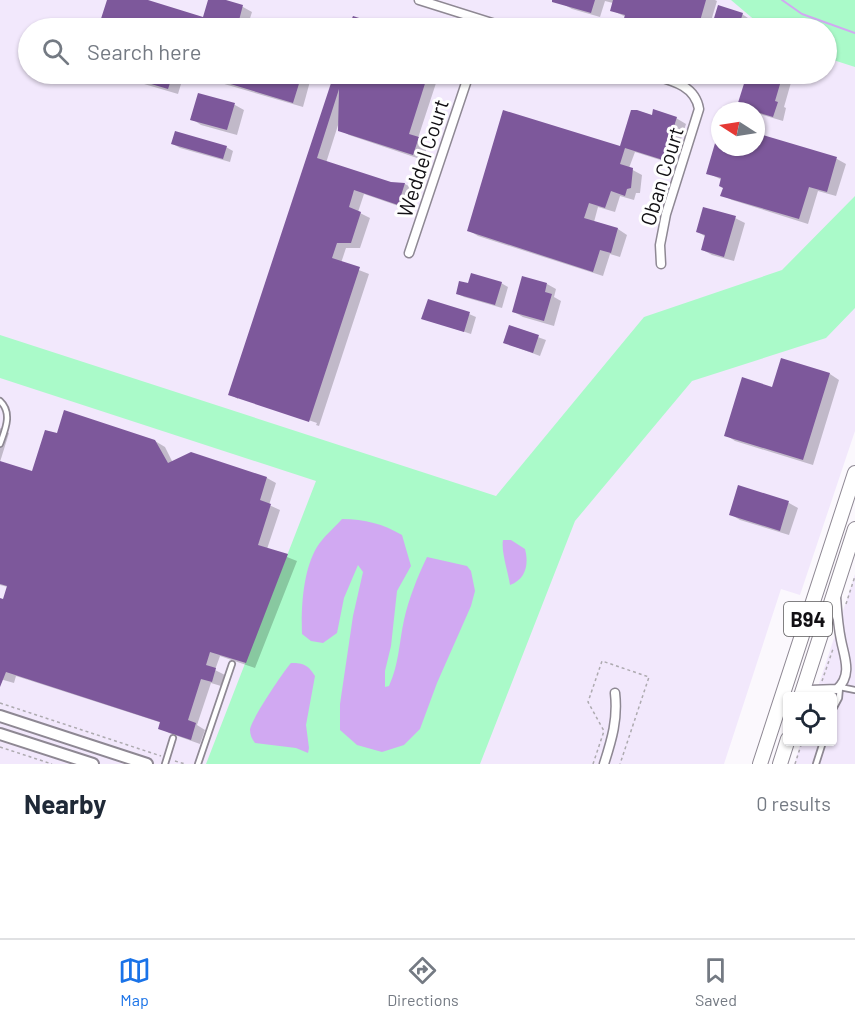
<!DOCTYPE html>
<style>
:root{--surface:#fff;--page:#f2f2f3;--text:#1f2937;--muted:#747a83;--line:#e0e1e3;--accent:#1a73e8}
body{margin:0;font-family:Barlow,sans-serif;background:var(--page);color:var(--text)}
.controls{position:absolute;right:18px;bottom:18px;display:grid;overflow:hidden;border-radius:6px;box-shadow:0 2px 4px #0004}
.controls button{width:54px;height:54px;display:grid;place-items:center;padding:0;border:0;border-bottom:2px solid var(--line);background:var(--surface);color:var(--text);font:30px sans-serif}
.compass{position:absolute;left:711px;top:102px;width:54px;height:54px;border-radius:50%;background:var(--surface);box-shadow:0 2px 4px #0004;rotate:282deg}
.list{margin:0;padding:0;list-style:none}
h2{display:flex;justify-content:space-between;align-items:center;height:78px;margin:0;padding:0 24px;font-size:26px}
h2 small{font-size:20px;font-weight:400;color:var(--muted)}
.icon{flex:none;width:33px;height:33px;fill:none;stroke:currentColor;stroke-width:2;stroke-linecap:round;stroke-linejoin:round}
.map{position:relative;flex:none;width:855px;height:764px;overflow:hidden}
.search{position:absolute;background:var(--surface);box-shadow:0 2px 4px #0004;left:18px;right:18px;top:18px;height:66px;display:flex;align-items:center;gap:15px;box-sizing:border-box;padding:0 21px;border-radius:33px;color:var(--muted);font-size:22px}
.sheet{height:174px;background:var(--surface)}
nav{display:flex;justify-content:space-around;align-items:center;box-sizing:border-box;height:84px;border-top:2px solid var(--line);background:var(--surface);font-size:16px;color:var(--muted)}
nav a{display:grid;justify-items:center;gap:3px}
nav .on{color:var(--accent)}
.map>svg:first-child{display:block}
.built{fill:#f2e8fc;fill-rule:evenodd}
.green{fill:#aafac9}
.water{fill:#d1a9f2}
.shadow{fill:#0003}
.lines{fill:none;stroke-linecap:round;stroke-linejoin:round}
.stream{stroke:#d1a9f2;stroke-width:2}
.building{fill:#7d589b}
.service-casing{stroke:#8e8893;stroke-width:8}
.minor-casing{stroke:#8e8893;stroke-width:11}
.tertiary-casing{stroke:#8e8893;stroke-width:14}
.primary-casing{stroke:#8e8893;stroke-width:16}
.path{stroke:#adaaaf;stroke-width:1.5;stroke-dasharray:3 3;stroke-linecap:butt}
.service{stroke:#fff;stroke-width:4.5}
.minor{stroke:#fff;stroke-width:8}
.tertiary{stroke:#fff;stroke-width:10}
.primary{stroke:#fff;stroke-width:14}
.labels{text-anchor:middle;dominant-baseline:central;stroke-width:6;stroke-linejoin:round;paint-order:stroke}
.shield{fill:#fff;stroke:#59585a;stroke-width:1.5}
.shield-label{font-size:20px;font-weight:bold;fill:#121014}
.street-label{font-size:21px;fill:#121014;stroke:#fff}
</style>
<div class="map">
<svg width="855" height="764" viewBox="0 0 855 764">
<rect width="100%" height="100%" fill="#fbf8fd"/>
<path class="built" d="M0 0H855V431L800 595 781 589 724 764H0ZM28 28H826V74H28ZM720 111H756V147H720Z
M855 574V764H794L801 742H832V696H815Z"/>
<path class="green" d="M731 0H855V67L827 58 826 28H764Z
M855 196V308L826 338 692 381 575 521 480 764H206L316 481 0 378V335L496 496 644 317 782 270Z"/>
<path class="water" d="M342 519C365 519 383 524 402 535L411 566 397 591 391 646 385 671V687L389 686C399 664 399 643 404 620 409 598 417 578 427 557L467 566 471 571 475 591 471 606 437 683 420 729 404 745 382 752 357 745 340 730V704L353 616 363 572 358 565 344 598 337 633 323 643 311 641 302 634C301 608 303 570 317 547 323 537 334 528 342 519Z
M503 540H511L525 549C529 564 526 579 510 585 508 571 501 552 503 540Z
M291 663C304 663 308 665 315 676L306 725 309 748 308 753 296 748 255 743C252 739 250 735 250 730 250 721 283 672 291 663Z"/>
<path class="shadow" d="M108 0H143L204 18 210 0H220L243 7 252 12 247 28H100Z
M564 0H715L717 1 709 28H622L626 17 611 10 613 3 605 1 600 17 572 9 563 4Z
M719 7 742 14 751 20 749 28H712Z
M110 74H184L178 94Z
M190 74H312L303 107Z
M335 74H439L418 138 428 144 423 160 349 135 340 130 339 122 326 163 391 184H405L414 189 407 209 364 194 358 212 370 218 360 248H346L341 263 369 274 319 426 316 425 317 423 238 396V399L230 394Z
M749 74H783L792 79 784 107 786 108 783 121 756 113V111H748L739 106Z
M199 95 235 105 244 110 237 135 201 125 192 119Z
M653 117 676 118 686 124 673 164 635 152 629 168 642 175 640 193H636L634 200 620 196 615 212 598 207 594 222 618 229 627 235 620 257 610 254 603 276 478 236 468 230 621 148Z
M756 134 837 159 846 164 836 196 818 191 808 224 732 200 722 195 724 188 722 180 708 173 720 138V147H756Z
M173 144 226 147 233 151 230 162 180 148Z
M735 218 745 223 734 261 712 255 703 250 706 237 698 232Z
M501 283 508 287 502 308 464 297 458 294 469 285Z
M547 284 556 289 554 297 561 301 554 326 523 317 514 312Z
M469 314 476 317 471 334 423 318Z
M510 327 546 340 540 356 505 343Z
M830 374 839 380 813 465 735 441 726 435 773 389Z
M0 428 9 433 0 462Z
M58 435 155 441 165 447 173 463 191 453 267 478 276 483 269 505 280 510 267 549 297 561 255 668 220 656 215 670 225 675 221 686 211 683 197 725 205 730 200 744 169 733 160 728 162 723 16 676 14 683 0 679V599L4 601 8 587 0 585V462L33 473Z
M739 487 789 503 798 508 789 535 740 520 730 514Z"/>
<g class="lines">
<path class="stream" d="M782 0 802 14 855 33"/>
</g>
<path class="building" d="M107 0H148L203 17 208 0H226L243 5 237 28H98Z
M552 0H595L591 13 552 2Z
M613 0H706L698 28H666L654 25V28H621L625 15 610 11Z
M718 5 743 13 738 28H711Z
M353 16 387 27V28H348Z
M121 74H173L168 89 121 75Z
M201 74H302L293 103 201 75Z
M334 74H428L409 134 419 137 413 155 338 131 339 89 317 158 391 182 405 183 398 205 354 190 349 207 361 212 351 243H337L332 258 360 267 309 422 228 395Z
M747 74H783L775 101 778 102 773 117 737 106Z
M198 93 235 103 227 130 190 120Z
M653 109 677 117 663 160 625 148 620 164 633 168 631 188 627 189 625 196 611 191 605 208 589 203 584 218 618 228 611 253 600 250 593 272 467 231 503 110 620 146 631 110H637L652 115Z
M175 131 227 146 223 159 171 144Z
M718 133H720V147H756V133L837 157 827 192 809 187 799 219 720 196 723 188 719 186 721 178 706 174Z
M703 207 736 216 724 257 701 250 705 235 696 232Z
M471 273 502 282 495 305 456 294 459 281 468 283Z
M522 276 547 283 545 292 552 294 544 321 512 312Z
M428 299 470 312 464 332 421 319Z
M509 325 539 335 533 353 503 343Z
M781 358 830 373 803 460 724 436 742 377 772 387Z
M64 410 155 440 168 463 191 452 267 477 260 500 271 504 258 545 288 554 246 663 210 652 206 665 216 668 212 682 201 679 188 720 196 723 191 740 158 729 160 722 6 672 0 687V598L3 599 7 586 0 584V461L32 471 45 430 57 433Z
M738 485 789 501 780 531 729 515Z"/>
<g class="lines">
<defs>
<path id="service" d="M0 401C13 413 5 430 0 444
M832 711 839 698 840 687 855 690
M165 764 173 738
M198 764 232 664
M816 764 823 742"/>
<path id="minor" d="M419 0 508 28
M649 74C669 80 695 84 699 109L666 214 660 245 661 264
M409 253 469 74
M801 695 810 690 837 689C853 675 844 656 841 640 838 626 837 611 836 597
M604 764C612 739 618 719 615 693"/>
<path id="tertiary" d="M0 716 147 764
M0 734 93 764"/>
<path id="primary" d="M801 696 855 529
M760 764 855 473
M780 764 788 739"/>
</defs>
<use href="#service" class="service-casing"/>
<use href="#minor" class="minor-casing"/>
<use href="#tertiary" class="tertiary-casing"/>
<use href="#primary" class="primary-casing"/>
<path class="path" d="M846 604 855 576
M822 681 833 649
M0 703 161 756
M0 747 52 764
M175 761 185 764
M593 764 604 731 588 702 602 661 649 677 620 764
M795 764 802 742"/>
<use href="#service" class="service"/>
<use href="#minor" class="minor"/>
<use href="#tertiary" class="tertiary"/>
<use href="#primary" class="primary"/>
</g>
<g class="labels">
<rect class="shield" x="784" y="602" width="48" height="34" rx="4.5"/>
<g class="shield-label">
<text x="808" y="619">B94</text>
</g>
<g class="street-label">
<text transform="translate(422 158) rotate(-72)">Weddel Court</text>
<text transform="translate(661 176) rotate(-73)">Oban Court</text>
</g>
</g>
</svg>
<div class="controls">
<button><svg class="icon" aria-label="locate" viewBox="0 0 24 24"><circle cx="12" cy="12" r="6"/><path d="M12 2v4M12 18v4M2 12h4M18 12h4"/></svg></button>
</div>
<svg class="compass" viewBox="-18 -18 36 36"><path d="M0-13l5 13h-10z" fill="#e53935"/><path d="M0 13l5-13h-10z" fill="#747a83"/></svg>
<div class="search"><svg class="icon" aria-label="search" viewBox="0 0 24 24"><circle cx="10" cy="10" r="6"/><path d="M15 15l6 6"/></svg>Search here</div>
</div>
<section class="sheet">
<h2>Nearby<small>0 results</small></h2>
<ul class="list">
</ul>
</section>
<nav>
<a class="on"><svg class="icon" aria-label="map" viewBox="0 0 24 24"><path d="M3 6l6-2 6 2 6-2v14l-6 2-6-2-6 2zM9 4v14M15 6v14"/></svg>Map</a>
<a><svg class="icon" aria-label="directions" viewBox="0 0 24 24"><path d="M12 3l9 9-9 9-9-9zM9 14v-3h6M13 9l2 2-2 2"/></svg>Directions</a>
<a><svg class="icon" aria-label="saved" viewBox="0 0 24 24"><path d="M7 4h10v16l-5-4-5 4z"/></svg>Saved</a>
</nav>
